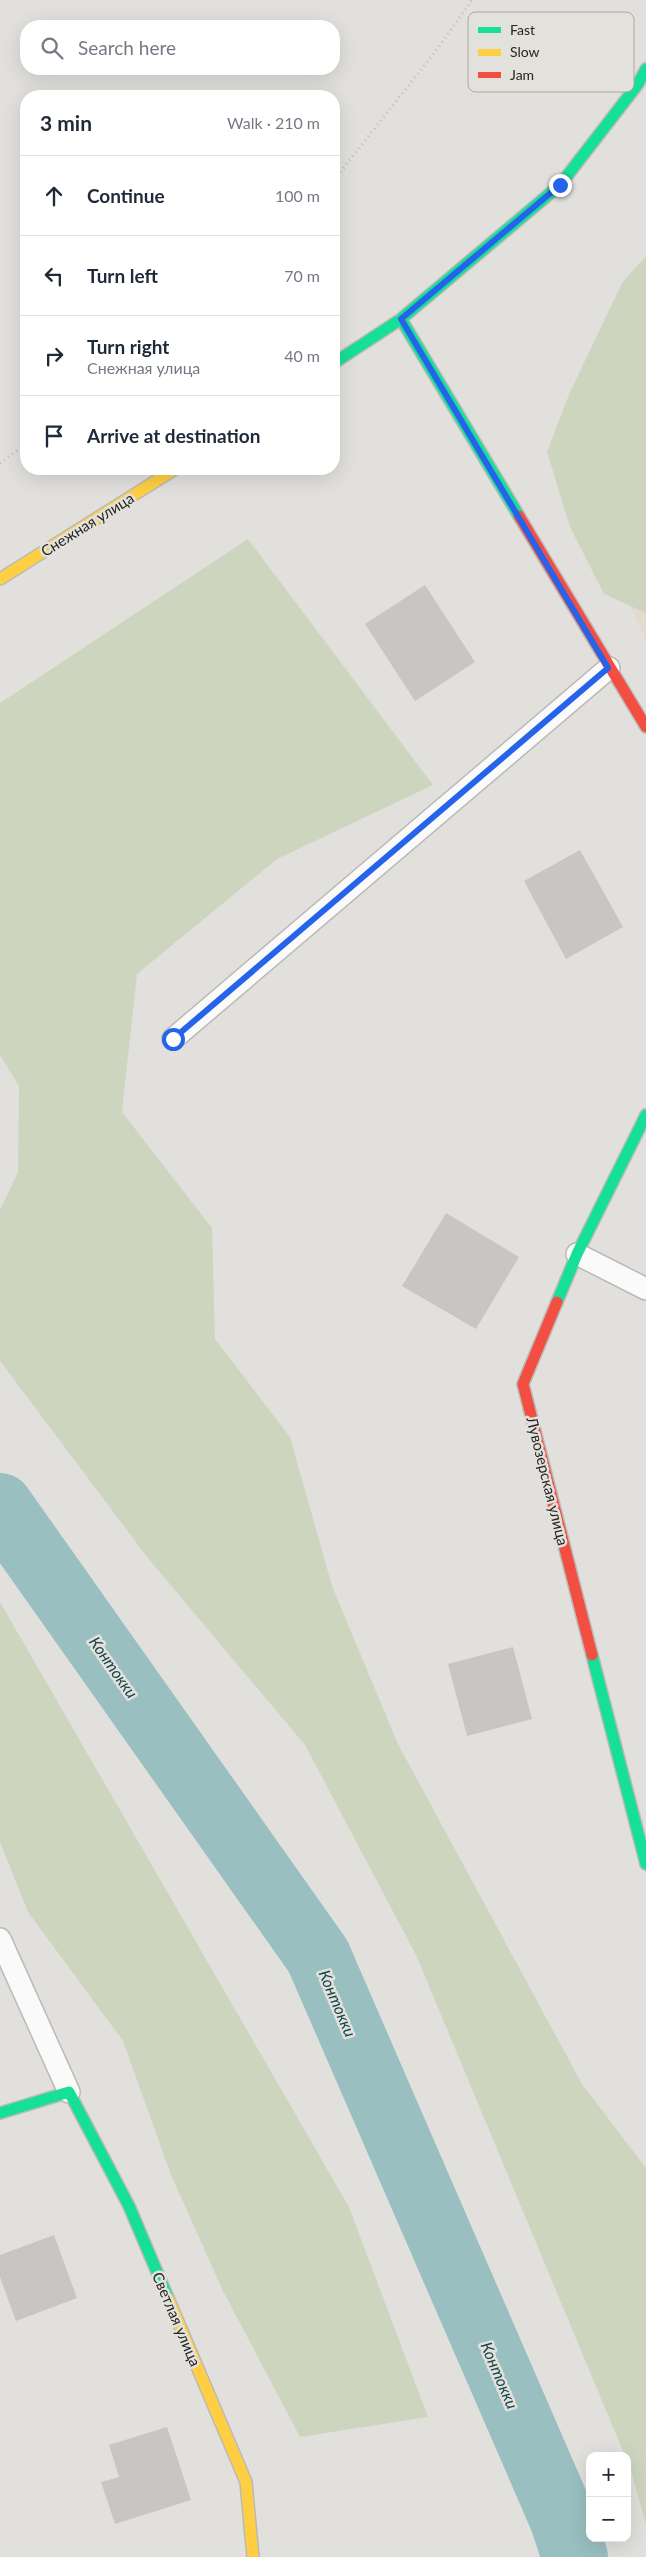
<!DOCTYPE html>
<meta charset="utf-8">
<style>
:root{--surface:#fff;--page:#f2f2f3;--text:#1f2937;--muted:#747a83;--line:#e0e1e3}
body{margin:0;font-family:Lato,sans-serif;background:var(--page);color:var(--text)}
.controls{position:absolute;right:15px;bottom:15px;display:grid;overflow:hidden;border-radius:10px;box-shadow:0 5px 20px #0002}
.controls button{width:45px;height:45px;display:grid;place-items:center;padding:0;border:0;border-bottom:1px solid var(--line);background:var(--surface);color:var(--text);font:25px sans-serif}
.stop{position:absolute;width:15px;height:15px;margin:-11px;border:4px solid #2563eb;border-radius:50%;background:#fff}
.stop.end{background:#2563eb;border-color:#fff;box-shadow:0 1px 5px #0008}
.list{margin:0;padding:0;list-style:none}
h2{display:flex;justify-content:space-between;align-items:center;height:65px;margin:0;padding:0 20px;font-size:21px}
h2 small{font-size:16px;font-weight:400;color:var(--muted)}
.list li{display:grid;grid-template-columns:32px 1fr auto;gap:15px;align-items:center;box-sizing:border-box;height:80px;padding:0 20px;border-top:1px solid var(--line)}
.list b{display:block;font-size:19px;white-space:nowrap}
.list p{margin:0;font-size:16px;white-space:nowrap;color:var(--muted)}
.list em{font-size:16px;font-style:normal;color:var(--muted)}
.icon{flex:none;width:28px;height:28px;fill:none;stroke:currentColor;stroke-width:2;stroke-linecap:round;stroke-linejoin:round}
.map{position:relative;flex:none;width:646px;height:2557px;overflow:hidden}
.search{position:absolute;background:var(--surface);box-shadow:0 5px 20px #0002;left:20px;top:20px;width:320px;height:55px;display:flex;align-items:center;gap:12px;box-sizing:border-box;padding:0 18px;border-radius:20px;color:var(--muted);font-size:19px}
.panel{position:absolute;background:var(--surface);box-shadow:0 5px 20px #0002;left:20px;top:90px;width:320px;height:385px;border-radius:20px}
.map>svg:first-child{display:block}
.industrial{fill:#e2dace}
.green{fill:#ced5bf}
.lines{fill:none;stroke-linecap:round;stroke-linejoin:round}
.river{stroke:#9abfc1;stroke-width:66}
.building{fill:#c7c6c3}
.lane-casing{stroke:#bcbab8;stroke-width:24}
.fast-casing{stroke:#bcbab8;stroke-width:14}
.slow-casing{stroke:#bcbab8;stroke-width:14}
.jam-casing{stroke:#bcbab8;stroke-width:14}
.path{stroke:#bfbfbe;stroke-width:3;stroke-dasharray:1 4;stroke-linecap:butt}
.lane{stroke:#fbfafa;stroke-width:21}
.fast{stroke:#16e098;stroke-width:11}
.slow{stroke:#ffcf43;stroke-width:11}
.jam{stroke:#f24e42;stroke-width:11}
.route{stroke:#2563eb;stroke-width:6}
.labels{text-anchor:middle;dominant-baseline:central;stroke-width:5;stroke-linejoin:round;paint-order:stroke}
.street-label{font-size:15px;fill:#262523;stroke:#e3e1dc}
.water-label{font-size:16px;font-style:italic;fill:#134448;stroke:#e3e1dc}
.key{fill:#e3e1dc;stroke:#aaa9a4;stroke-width:1}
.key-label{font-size:14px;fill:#262523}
</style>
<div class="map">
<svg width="646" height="2557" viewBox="0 0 646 2557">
<rect width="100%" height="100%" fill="#e2e0dd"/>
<path class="industrial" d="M646 591V641L630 605Z"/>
<path class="green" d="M646 256V613L604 594 570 527 547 452 570 392 622 283Z
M248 539 433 785 277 859 137 974 122 1112 212 1228 215 1339 290 1437 332 1586 398 1744 582 2084 646 2168V2525L627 2456H625L416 1955 305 1745 147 1557 0 1361V1210L18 1172 19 1086 0 1055V703Z
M0 1602 349 2207 428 2417 300 2437 223 2291 171 2175 123 2041 28 1912 0 1842Z"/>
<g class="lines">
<path class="river" d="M0 1506 318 1956 562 2518 575 2557"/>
</g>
<path class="building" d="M425 585 475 662 415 701 365 624Z
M580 850 623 927 566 959 524 881Z
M446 1213 519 1257 476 1329 402 1286Z
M513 1647 532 1719 467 1736 448 1664Z
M54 2235 77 2298 16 2321 0 2277V2255Z
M167 2427 191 2500 115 2524 101 2482 119 2477 109 2445Z"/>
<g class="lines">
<defs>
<path id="lane" d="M173 1039 609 668
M577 1254 646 1289
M0 1939 69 2092"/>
<path id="fast" d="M401 319 519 516
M334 363 401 319 560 185 638 84 646 69
M557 1302 577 1254 646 1115
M592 1655 646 1864
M0 2113 69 2092 129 2206 168 2298"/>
<path id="slow" d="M0 579 175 469
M168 2298 246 2482 253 2557"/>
<path id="jam" d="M519 516 646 727
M557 1302 523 1384 592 1655"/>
</defs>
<use href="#lane" class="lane-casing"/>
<use href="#fast" class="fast-casing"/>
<use href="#slow" class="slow-casing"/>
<use href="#jam" class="jam-casing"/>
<path class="path" d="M334 180 435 52 472 0
M0 463 26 444"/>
<use href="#lane" class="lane"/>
<use href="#fast" class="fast"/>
<use href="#slow" class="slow"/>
<use href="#jam" class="jam"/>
</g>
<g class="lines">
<path class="route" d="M173 1039 608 668 401 319 560 185"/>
</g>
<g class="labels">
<g class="street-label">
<text transform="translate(87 524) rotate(-32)">Снежная улица</text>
<text transform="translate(548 1481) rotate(76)">Лувозерская улица</text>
<text transform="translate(177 2319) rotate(67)">Светлая улица</text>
</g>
<g class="water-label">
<text transform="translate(114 1667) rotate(55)">Контокки</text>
<text transform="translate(338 2003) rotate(67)">Контокки</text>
<text transform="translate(500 2375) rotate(67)">Контокки</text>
</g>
</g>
<rect x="468" y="12" width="166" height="80" rx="8" class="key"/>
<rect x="478" y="27" width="23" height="6" fill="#16e098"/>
<rect x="478" y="49" width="23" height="7" fill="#ffcf43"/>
<rect x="478" y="72" width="23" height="6" fill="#f24e42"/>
<g class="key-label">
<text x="510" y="35">Fast</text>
<text x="510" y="57">Slow</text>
<text x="510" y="80">Jam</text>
</g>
</svg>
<div class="controls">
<button>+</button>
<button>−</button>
</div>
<div class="stop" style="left:173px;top:1039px"></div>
<div class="stop end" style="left:560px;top:185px"></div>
<div class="search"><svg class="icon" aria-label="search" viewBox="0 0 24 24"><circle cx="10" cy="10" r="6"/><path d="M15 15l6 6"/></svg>Search here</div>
<section class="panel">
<h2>3 min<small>Walk · 210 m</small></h2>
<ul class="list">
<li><svg class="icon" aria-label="ahead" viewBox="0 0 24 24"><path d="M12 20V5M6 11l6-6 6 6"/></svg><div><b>Continue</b></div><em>100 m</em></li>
<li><svg class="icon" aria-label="left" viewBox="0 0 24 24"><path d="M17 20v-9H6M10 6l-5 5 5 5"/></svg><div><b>Turn left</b></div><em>70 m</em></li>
<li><svg class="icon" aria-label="right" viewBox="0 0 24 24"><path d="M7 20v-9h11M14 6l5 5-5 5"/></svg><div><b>Turn right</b><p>Снежная улица</p></div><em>40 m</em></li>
<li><svg class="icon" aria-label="arrive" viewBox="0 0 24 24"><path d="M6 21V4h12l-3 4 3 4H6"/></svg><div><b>Arrive at destination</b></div></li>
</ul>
</section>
</div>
